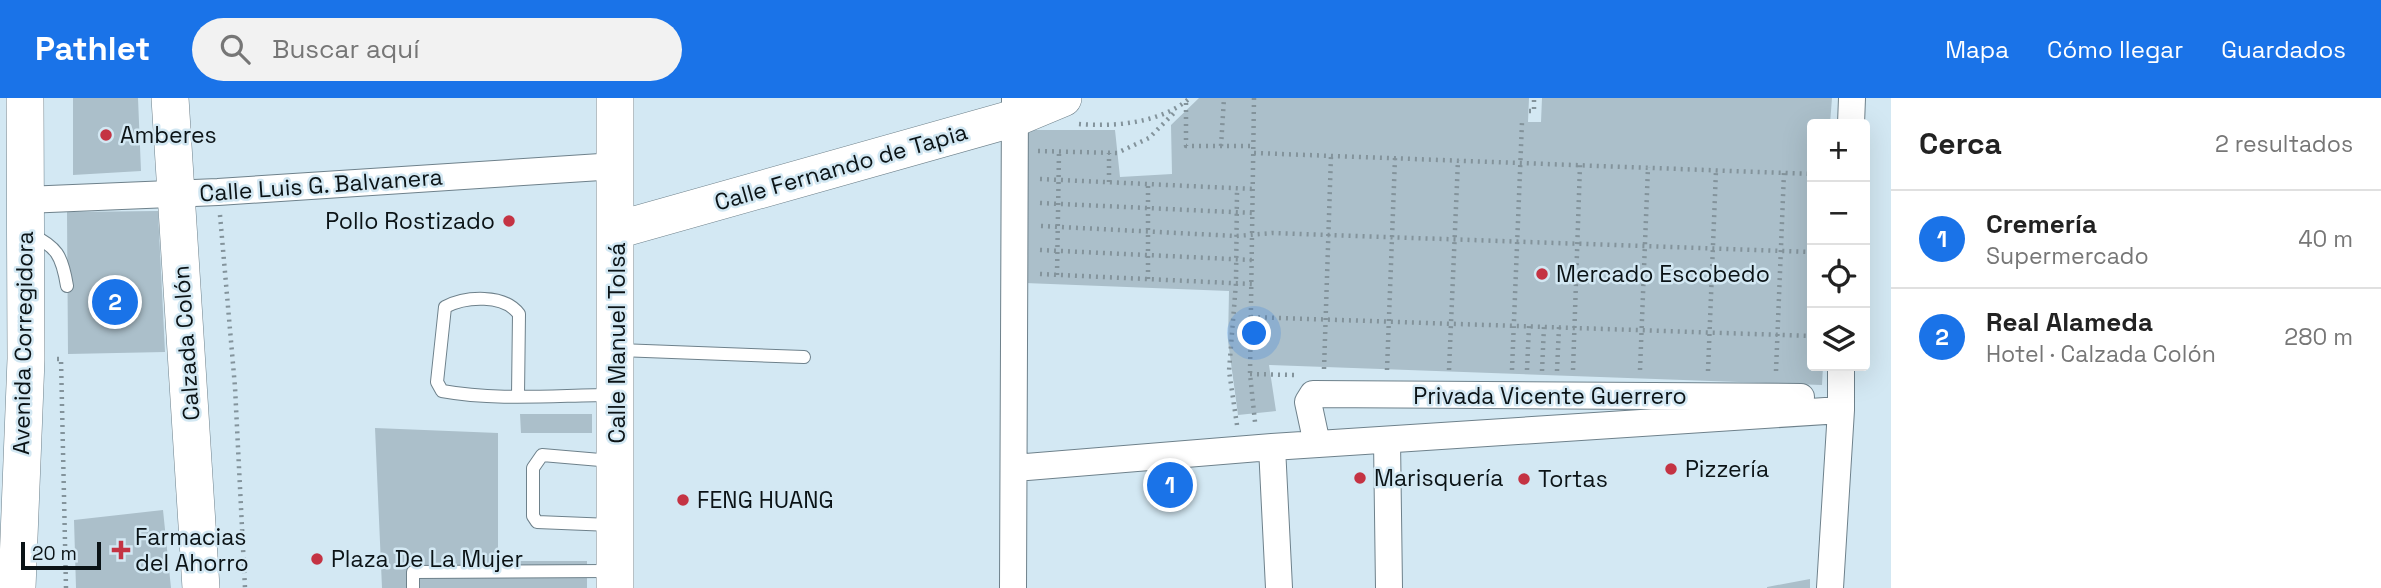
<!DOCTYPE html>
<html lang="es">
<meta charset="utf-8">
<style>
:root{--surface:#fff;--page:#f2f2f2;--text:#222;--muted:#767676;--line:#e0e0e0;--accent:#1a73e8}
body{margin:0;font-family:"Space Grotesk",sans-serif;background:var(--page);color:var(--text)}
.controls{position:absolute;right:21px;top:21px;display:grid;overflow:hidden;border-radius:7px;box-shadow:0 7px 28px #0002}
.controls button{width:63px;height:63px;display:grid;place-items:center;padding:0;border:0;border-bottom:2px solid var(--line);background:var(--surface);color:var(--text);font:35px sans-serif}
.scale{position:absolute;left:21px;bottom:18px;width:80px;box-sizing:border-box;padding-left:7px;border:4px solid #0b1316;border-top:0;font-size:19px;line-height:24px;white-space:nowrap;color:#0b1316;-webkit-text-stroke:5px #d3e8f3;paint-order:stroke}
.you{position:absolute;left:1255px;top:236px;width:24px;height:24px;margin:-18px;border:5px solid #fff;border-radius:50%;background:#1a73e8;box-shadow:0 0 0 10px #1a73e833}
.badge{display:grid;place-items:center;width:46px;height:46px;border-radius:50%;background:var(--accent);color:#fff;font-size:23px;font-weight:700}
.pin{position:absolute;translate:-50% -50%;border:4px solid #fff;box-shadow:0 2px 7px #0006}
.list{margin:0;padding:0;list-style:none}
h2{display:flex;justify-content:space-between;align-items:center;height:91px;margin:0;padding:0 28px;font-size:30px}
h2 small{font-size:23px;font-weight:400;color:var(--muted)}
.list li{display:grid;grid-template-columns:46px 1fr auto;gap:21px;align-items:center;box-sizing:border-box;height:98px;padding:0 28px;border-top:2px solid var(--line)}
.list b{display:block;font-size:26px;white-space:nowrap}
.list p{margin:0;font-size:23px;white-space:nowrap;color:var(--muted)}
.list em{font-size:23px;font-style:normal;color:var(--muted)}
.icon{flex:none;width:38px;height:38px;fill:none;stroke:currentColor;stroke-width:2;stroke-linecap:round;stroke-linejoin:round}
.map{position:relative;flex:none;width:1891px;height:490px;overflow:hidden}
header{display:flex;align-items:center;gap:42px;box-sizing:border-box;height:98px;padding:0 35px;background:var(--accent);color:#fff}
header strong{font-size:33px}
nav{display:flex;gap:38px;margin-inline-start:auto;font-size:24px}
.search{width:490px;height:63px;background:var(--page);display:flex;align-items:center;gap:18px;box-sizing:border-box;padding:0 24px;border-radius:38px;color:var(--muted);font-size:26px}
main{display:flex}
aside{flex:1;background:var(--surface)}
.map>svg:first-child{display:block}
.building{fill:#abbfca}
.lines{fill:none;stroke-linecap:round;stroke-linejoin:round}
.lane-casing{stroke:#6e818b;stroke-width:14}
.street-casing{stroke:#6e818b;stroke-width:28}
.secondary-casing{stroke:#6e818b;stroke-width:38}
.path{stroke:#83939b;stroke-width:4.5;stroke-dasharray:2 5;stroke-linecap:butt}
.lane{stroke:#fff;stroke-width:12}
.street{stroke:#fff;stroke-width:26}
.secondary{stroke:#fff;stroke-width:37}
.poi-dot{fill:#c43343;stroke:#d3e8f3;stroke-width:2.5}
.labels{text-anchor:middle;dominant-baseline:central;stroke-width:5;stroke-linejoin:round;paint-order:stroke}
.poi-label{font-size:23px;fill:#0b1316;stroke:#d3e8f3;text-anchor:start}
.street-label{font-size:23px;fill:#0b1316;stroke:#d3e8f3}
</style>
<header>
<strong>Pathlet</strong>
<div class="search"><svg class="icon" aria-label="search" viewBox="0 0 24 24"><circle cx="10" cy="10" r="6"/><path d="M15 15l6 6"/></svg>Buscar aquí</div>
<nav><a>Mapa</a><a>Cómo llegar</a><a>Guardados</a></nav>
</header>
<main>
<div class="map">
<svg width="1891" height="490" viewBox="0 0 1891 490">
<rect width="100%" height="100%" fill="#d3e8f3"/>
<path class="building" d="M73 0H138L141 73 73 77Z
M1199 0H1529L1528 24H1541L1542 0H1832L1830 26H1812V268H1823L1822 287 1269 267 1276 313 1238 317 1228 243 1229 193 1025 185V32H1115L1120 79 1172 76 1171 27Z
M158 113 165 254 68 256 67 114Z
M520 316H592V335H521Z
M375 330 498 335V463H587V490H382Z
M163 412 171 490H76L74 422Z
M1810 481V490H1767V489Z"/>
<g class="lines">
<defs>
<path id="lane" d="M29 135C57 149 62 157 67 188
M619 252 804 259
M518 297 519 216C504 196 466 198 445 209L437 284 442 293C497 303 558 297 613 297
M611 427 537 424 533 418V370L542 357 612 363
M413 490V474L611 473"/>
<path id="street" d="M1851 26 1852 0
M25 102 218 94 616 68
M1387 342 1389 490
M1317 346 1308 304 1313 296 1801 299
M1272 349 1279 490
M1014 370 1272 349 1841 312
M1013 490 1015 0
M1830 490 1841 312V268"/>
<path id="secondary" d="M170 0 201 490
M617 132 1015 20 1063 0
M17 490 26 261 25 0
M615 490V0"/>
</defs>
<use href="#lane" class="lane-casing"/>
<use href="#street" class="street-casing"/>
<use href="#secondary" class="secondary-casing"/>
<path class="path" d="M1254 0 1250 276 1255 324
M1186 5V48H1254
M1529 13H1534V0
M1079 26C1116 29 1161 25 1190 0
M1221 48 1224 0
M1038 53 1117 55 1149 40 1176 13
M1254 55 1812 76
M1040 81 1253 91
M1109 84V55
M1040 105 1253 115
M220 117 235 289 245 490
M1041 128 1236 138 1273 135 1812 154
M1040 152 1252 162
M1040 176 1252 186
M1057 177 1059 54
M1148 181V86
M1251 219 1812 238
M57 261H61L66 490
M1324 271 1331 57
M1387 272 1395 60
M1449 272 1458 62
M1512 272 1522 24
M1527 272 1529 228
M1573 272 1580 67
M1640 272 1648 69
M1542 273 1544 228
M1557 273 1559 229
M1708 273 1716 72
M1776 273 1784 74
M1250 276 1294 277
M1237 327 1229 273 1236 185 1237 91"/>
<use href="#lane" class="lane"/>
<use href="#street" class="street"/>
<use href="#secondary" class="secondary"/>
</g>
<g class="poi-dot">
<circle cx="106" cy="37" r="7"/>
<circle cx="509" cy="123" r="7"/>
<circle cx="1542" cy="176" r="7"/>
<circle cx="1671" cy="371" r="7"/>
<circle cx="1360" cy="380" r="7"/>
<circle cx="1524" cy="381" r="7"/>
<circle cx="683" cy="402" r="7"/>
<path d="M117.5 441.5h7v7h7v7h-7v7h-7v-7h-7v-7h7z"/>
<circle cx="317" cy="461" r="7"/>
</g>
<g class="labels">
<g class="poi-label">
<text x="120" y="37">Amberes</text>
<text x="495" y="123" text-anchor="end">Pollo Rostizado</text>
<text x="1556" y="176">Mercado Escobedo</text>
<text x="1685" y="371">Pizzería</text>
<text x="1374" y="380">Marisquería</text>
<text x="1538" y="381">Tortas</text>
<text x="697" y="402">FENG HUANG</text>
<text x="135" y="439">Farmacias<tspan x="135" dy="26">del Ahorro</tspan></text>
<text x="331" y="461">Plaza De La Mujer</text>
</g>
<g class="street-label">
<text transform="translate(841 69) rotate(-16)">Calle Fernando de Tapia</text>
<text transform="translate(321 87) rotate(-4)">Calle Luis G. Balvanera</text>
<text transform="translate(23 245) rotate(-89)">Avenida Corregidora</text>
<text transform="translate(186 245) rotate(-94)">Calzada Colón</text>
<text transform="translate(617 245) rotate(-90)">Calle Manuel Tolsá</text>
<text x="1550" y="298">Privada Vicente Guerrero</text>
</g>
</g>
</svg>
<div class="controls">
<button>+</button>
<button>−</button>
<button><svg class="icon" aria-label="locate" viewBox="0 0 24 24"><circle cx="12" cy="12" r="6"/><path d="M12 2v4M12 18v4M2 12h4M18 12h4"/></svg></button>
<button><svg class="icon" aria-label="layers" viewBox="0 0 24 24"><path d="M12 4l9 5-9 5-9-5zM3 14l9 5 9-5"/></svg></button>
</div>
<div class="scale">20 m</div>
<div class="you"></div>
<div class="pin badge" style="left:1170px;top:387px">1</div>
<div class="pin badge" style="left:115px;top:204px">2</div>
</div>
<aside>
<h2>Cerca<small>2 resultados</small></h2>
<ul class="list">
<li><span class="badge">1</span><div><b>Cremería</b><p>Supermercado</p></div><em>40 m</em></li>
<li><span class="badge">2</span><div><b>Real Alameda</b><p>Hotel · Calzada Colón</p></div><em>280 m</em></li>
</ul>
</aside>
</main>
